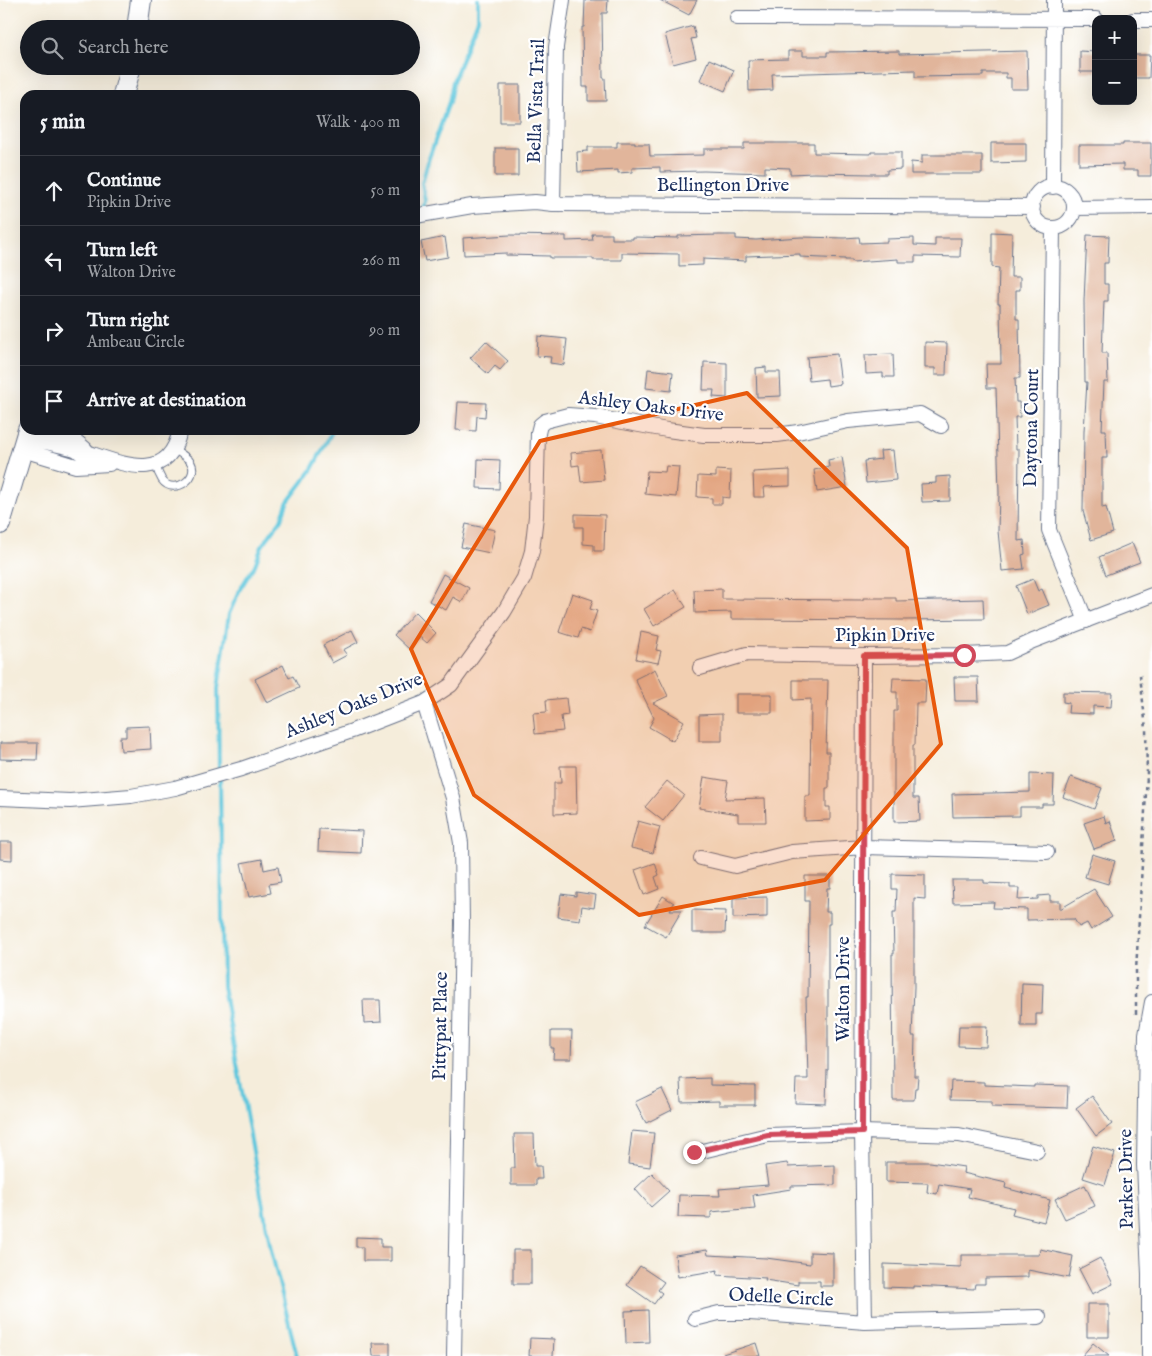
<!DOCTYPE html>
<meta charset="utf-8">
<style>
:root{--surface:#171b24;--page:#20242c;--text:#f1f3f6;--muted:#9ea1a6;--line:#363941}
body{margin:0;font-family:"IM FELL English",serif;background:var(--page);color:var(--text)}
.controls{position:absolute;right:15px;top:15px;display:grid;overflow:hidden;border-radius:10px;box-shadow:0 5px 20px #0002}
.controls button{width:45px;height:45px;display:grid;place-items:center;padding:0;border:0;border-bottom:1px solid var(--line);background:var(--surface);color:var(--text);font:25px sans-serif}
.stop{position:absolute;width:15px;height:15px;margin:-11px;border:4px solid #d1495b;border-radius:50%;background:#fff}
.stop.end{background:#d1495b;border-color:#fff;box-shadow:0 1px 5px #0008}
.list{margin:0;padding:0;list-style:none}
h2{display:flex;justify-content:space-between;align-items:center;height:65px;margin:0;padding:0 20px;font-size:21px}
h2 small{font-size:16px;font-weight:400;color:var(--muted)}
.list li{display:grid;grid-template-columns:32px 1fr auto;gap:15px;align-items:center;box-sizing:border-box;height:70px;padding:0 20px;border-top:1px solid var(--line)}
.list b{display:block;font-size:19px;white-space:nowrap}
.list p{margin:0;font-size:16px;white-space:nowrap;color:var(--muted)}
.list em{font-size:16px;font-style:normal;color:var(--muted)}
.icon{flex:none;width:28px;height:28px;fill:none;stroke:currentColor;stroke-width:2;stroke-linecap:round;stroke-linejoin:round}
.map{position:relative;flex:none;width:1152px;height:1356px;overflow:hidden}
.search{position:absolute;background:var(--surface);box-shadow:0 5px 20px #0002;left:20px;top:20px;width:400px;height:55px;display:flex;align-items:center;gap:12px;box-sizing:border-box;padding:0 18px;border-radius:28px;color:var(--muted);font-size:19px}
.panel{position:absolute;background:var(--surface);box-shadow:0 5px 20px #0002;left:20px;top:90px;width:400px;height:345px;border-radius:15px}
.map>svg:first-child{display:block}
.lines{fill:none;stroke-linecap:round;stroke-linejoin:round}
.stream{stroke:#60c7dd;stroke-width:4}
.building{fill:#e1b59b}
.lane-casing{stroke:#67728a;stroke-width:9}
.street-casing{stroke:#67728a;stroke-width:16}
.secondary-casing{stroke:#67728a;stroke-width:22}
.path{stroke:#67728a;stroke-width:2.5;stroke-dasharray:4 4;stroke-linecap:butt}
.lane{stroke:#fff;stroke-width:7}
.street{stroke:#fff;stroke-width:14}
.secondary{stroke:#fff;stroke-width:20}
.route{stroke:#d1495b;stroke-width:6}
.marked{fill:#e8590c;fill-opacity:0.2;stroke:#e8590c;stroke-width:4;stroke-linejoin:round}
.labels{text-anchor:middle;dominant-baseline:central;stroke-width:4.5;stroke-linejoin:round;paint-order:stroke}
.street-label{font-size:19px;fill:#1b2f5e;stroke:#fff}
</style>
<div class="map">
<svg width="1152" height="1356" viewBox="0 0 1152 1356">
<rect width="100%" height="100%" fill="#fff"/>
<filter id="ink" filterUnits="userSpaceOnUse"><feTurbulence type="fractalNoise" baseFrequency=".02" numOctaves="2"/><feDisplacementMap in="SourceGraphic" scale="10" xChannelSelector="R" yChannelSelector="G"/><feConvolveMatrix kernelMatrix="1 2 1 2 8 2 1 2 1" color-interpolation-filters="sRGB"/></filter>
<filter id="wash" filterUnits="userSpaceOnUse"><feTurbulence type="fractalNoise" baseFrequency=".0096" numOctaves="4" result="noise"/><feDisplacementMap in="SourceGraphic" scale="20" xChannelSelector="R" yChannelSelector="G"/><feGaussianBlur stdDeviation="1.12" result="paint"/><feColorMatrix in="noise" values="0 0 0 0 0 0 0 0 0 0 0 0 0 0 0 0 0 1.4 0 .05"/><feComposite in="paint" operator="in"/></filter>
<g filter="url(#wash)">
<rect width="100%" height="100%" fill="#f5eddb"/>
<g class="lines">
<path class="stream" d="M422 212 425 201 422 183 429 158 449 102 453 81 478 19V0
M415 233 421 219
M219 771 218 688 229 614 240 589 255 565 262 546 281 520 287 503 311 471 333 430
M220 778 223 987 271 1250 297 1356"/>
</g>
<g id="blocks">
<path class="building" d="M585 0H608L607 13H602L603 78H605L606 101H588V87H583L582 27H584Z
M660 0H697L689 15Z
M693 26 696 38 691 39 696 58 673 64 665 34Z
M788 51H803V56H827V52L899 51V54L1027 51 1028 89H1011V78H1006V73H983V76L915 77V70L772 74 773 90 749 91 748 60 788 59Z
M1080 51 1096 52V72H1080Z
M1133 55H1150L1149 78H1133Z
M709 59 734 70 725 91 700 80Z
M500 85H520V122H500Z
M617 142H635V144H649L650 156 704 155V149H744V143H814V153L871 154V152H901V169L887 170V174H871L814 173 790 174V168L765 167V173L704 171 660 172V167L632 168V172L618 173V170L578 172 577 152 588 151V147H617Z
M991 143H1026V162L991 163Z
M1123 143H1151V176H1138V170H1123V164L1079 165V145H1123Z
M495 148H518V176H495Z
M922 155H982V174H911V162L922 163Z
M992 232 1012 233 1011 277H1020V290H1016V319H1019L1020 378H1015L1016 402H1019L1020 417H1015L1016 449H1019L1018 541 1024 540 1025 554 1022 555 1024 569 1002 571 998 531 999 493 996 388H987L986 364H1001L1000 304H998L999 268 992 267Z
M592 234H612V239H633V237L678 238V236L720 235H736V239L756 240 801 237 844 238 859 237 860 243 887 242V239L914 238V245L935 246V238H961L960 257 915 256V262H898V259L852 262V260H845V259L800 257V254L746 256V261L703 259V265L679 266V254L622 253V260H593V258H550V256L506 255V253L464 255 463 238 510 235 566 236V241L593 240Z
M1087 235 1109 236 1108 263H1104V284H1108V301H1104L1102 353H1107L1108 382H1104L1102 430H1106L1107 458H1102V508L1106 507 1113 533 1091 540 1083 511 1084 431 1087 382H1085L1084 301Z
M445 237 448 257 425 261 421 242Z
M538 336 567 339 564 365 550 363 551 357 537 356Z
M486 341 508 361 500 370 495 366 488 374 470 358Z
M925 342 947 343 946 375H935V368H925Z
M837 354 841 384 828 386 827 379 809 381 807 357Z
M893 354 894 377H883V373L866 374 865 355Z
M704 362 727 363V398L713 397 714 390H703Z
M766 367V372H780L781 396 757 397 756 368Z
M648 369 673 372 671 391 646 388Z
M458 402 486 403 485 417 477 416 476 431 456 430Z
M601 450 604 480 581 482 579 465 572 466 571 453Z
M893 450 896 480 866 483 864 461 881 459 880 451Z
M842 457 847 487 817 492 814 470 829 467 828 460Z
M478 459 500 460 499 489 477 488Z
M666 466 679 467 676 497 645 494 647 471 665 472Z
M716 470 731 471 730 498 722 497V504H712V498L697 497 698 476 716 477Z
M790 470V486L764 487 765 497H754L753 472Z
M950 476V501L922 502 921 484 936 483V477Z
M575 514 605 515 604 551H594V545L583 544V527H575Z
M466 524 495 530 490 553 461 547Z
M1132 543 1140 562 1106 575 1099 557Z
M443 574 469 588 462 602 453 597 446 610 429 601Z
M1033 579 1038 591 1042 589 1049 605 1027 614 1016 586Z
M722 589V599L863 600V598H896V601L983 599 984 619 905 620 731 619V612L695 613 694 590Z
M675 590 686 607 654 626 644 609Z
M572 593 593 600 590 609 597 611 590 632 581 629 578 638 559 632Z
M415 612 436 633 427 643 420 637 409 649 394 635Z
M352 630 358 642 343 650 347 655 332 663 323 645Z
M641 632 659 636 656 650 661 651 658 663 636 659Z
M283 665 289 678 293 676 299 688 267 703 255 679Z
M655 669 668 696 653 703 684 721 673 741 649 727 654 718 635 679Z
M954 677H978L979 701H955Z
M893 678 926 679 925 703H916L915 745H913V798H919L920 821 894 822V711H897V692H892Z
M793 680H828L826 752H829V788H826V807H830V820L805 821V796H810L811 699 793 700Z
M1063 692 1112 693 1111 707 1093 706V714L1068 713 1069 703 1063 702Z
M736 694H772V713H736Z
M566 698 568 715 561 716 563 731 535 734 533 713 547 712 546 700Z
M722 714V741H699V715Z
M150 726 151 749 121 751 120 737H126V727Z
M0 743H38L37 760 0 759Z
M560 766H576L577 813 554 814V783H561Z
M1030 774 1054 775 1053 804H1042V807H1020V816L953 817 952 794 1030 792Z
M704 777 728 781 725 799 765 798 766 822H738V814L699 808Z
M1071 777 1102 788 1094 809 1063 797Z
M667 781 684 795 663 821 645 807Z
M1104 816 1106 823 1110 821 1117 841 1094 849 1084 823Z
M638 821 660 827 653 853 631 848Z
M319 829 362 831 361 853 318 851Z
M0 842H12V860L0 859Z
M1092 854 1115 861 1108 884 1085 877Z
M262 859 264 870 278 867 281 882 269 884 271 893 249 897 241 863Z
M655 863 659 875 655 877 659 889 644 895 635 870Z
M892 874 925 875V899L914 898V987L912 1036H915L914 1076H918L917 1088H915L914 1100H893L892 954H894L893 912H896L897 889H892Z
M805 876H830V888H827L826 912H830V924H828V1070H827L826 1104 795 1103 796 1079H808L806 997H808L809 901H805Z
M952 880H984V883L1010 884V888H1019L1018 900 1038 899V896L1050 895V901H1060V909L1094 889 1112 917 1091 930 1087 923 1079 927 1074 919 1027 920V909L993 908 994 902 953 903Z
M576 892 596 895 594 908 582 906 580 920 558 917 561 894 576 896Z
M663 896 674 903 670 910H682L666 937 645 925Z
M767 897V917L733 918V898Z
M692 910 726 911 725 933H692Z
M1022 983 1043 984 1042 1014H1036V1026H1021Z
M363 1000H380L381 1022 364 1023Z
M959 1026H987L986 1047 958 1046Z
M551 1031H572L571 1059H553L554 1048H551Z
M710 1078V1085L755 1086V1105H719V1101L681 1102 680 1079Z
M951 1081 984 1082V1085L1034 1087V1085L1068 1086 1067 1108 992 1106V1101L950 1100Z
M662 1089 672 1110 646 1123 635 1102Z
M1092 1096 1112 1124 1096 1136 1076 1108Z
M632 1131 654 1133 650 1167 628 1164Z
M514 1134H534L535 1166H541L542 1179H536V1185H511V1168H515Z
M1093 1146 1115 1153 1105 1185 1083 1178Z
M886 1162H930L964 1167 963 1173 1006 1183 1005 1188 1050 1200 1044 1222 1012 1214 1014 1208 968 1197 970 1189 939 1184 937 1194 927 1192 928 1183 886 1182Z
M787 1163 788 1167 835 1165V1185L791 1186V1189L753 1195 755 1208 711 1212V1218L678 1217 679 1195 720 1196 719 1189 768 1185 765 1166Z
M652 1173 669 1191 651 1207 635 1189Z
M1085 1185 1095 1206 1065 1219 1055 1199Z
M356 1237 381 1238V1247H391V1261H363V1247H356Z
M1040 1249 1073 1256 1069 1278 1028 1270V1277L985 1278V1284H975L974 1289 913 1286V1288L884 1287V1264L961 1267V1255H1039Z
M513 1250H531V1284H513Z
M707 1250 708 1255 766 1258 810 1264V1252L833 1253V1286H820V1281H798V1285L765 1280 766 1278 717 1275 718 1270 678 1277 675 1255Z
M1100 1258 1113 1284 1092 1294 1079 1269Z
M640 1266 664 1282 658 1290 662 1293 654 1304 627 1285Z
M1087 1304H1109V1337H1087Z
M648 1310 649 1342 626 1343 625 1311Z
M530 1338 554 1339 553 1356H529Z
M372 1343H390V1356H373Z
M756 1343 760 1356H723V1354Z
M1093 1343 1109 1356H1082Z"/>
</g>
</g>
<g filter="url(#ink)">
<use href="#blocks" fill-opacity="0" stroke="#67728a" stroke-width="1"/>
<g class="lines">
<defs>
<path id="lane" d="M156 465C157 470 159 475 162 480 174 497 203 476 189 460 185 456 178 452 173 448"/>
<path id="street" d="M737 18 1096 19
M1133 20H1152
M1032 207a21 21 0 1 1 42 0a21 21 0 1 1-42 0Z
M1053 187 1054 0
M553 204 556 47 563 0
M1074 208 1152 207
M415 216 472 206 535 202 553 204 1033 207
M1053 228 1049 530 1086 621
M26 438C45 442 64 446 83 451 119 462 168 487 180 430
M23 450 76 466 109 464
M864 656 862 1132 865 1322
M700 668 747 654 864 656 965 655 1007 653 1033 641 1152 595
M424 703 453 798 461 843 462 923 454 1356
M0 798 70 801 131 796 175 788 241 769 352 731 424 703 451 685 504 612 524 578 532 551 536 516 538 433 540 425 545 421 568 415 595 417 667 430 704 435H777L798 432 848 421 920 414 941 426
M701 858 735 866 792 852 864 847 1047 852
M694 1153 768 1135 862 1132 959 1135 1037 1151
M695 1319 719 1313H750L865 1322 1039 1317
M1149 1356V1274L1144 1165 1146 1035 1152 1002"/>
<path id="secondary" d="M137 29 141 0
M123 95 131 66
M58 430 83 451
M0 524 28 430"/>
</defs>
<use href="#lane" class="lane-casing"/>
<use href="#street" class="street-casing"/>
<use href="#secondary" class="secondary-casing"/>
<path class="path" d="M1136 1014V971L1147 775 1146 729 1140 675"/>
<use href="#lane" class="lane"/>
<use href="#street" class="street"/>
<use href="#secondary" class="secondary"/>
</g>
</g>
<g class="lines" filter="url(#ink)">
<path class="route" d="M694 1152 768 1135 862 1132 864 656 964 655"/>
</g>
<path class="marked" d="M747 393 907 548 941 744 825 880 639 915 474 795 411 649 540 441Z"/>
<g class="labels">
<g class="street-label">
<text transform="translate(537 101) rotate(-88)">Bella Vista Trail</text>
<text x="723" y="186">Bellington Drive</text>
<text transform="translate(651 407) rotate(7)">Ashley Oaks Drive</text>
<text transform="translate(1032 428) rotate(-89)">Daytona Court</text>
<text x="885" y="636">Pipkin Drive</text>
<text transform="translate(354 706) rotate(-22)">Ashley Oaks Drive</text>
<text transform="translate(844 989) rotate(-90)">Walton Drive</text>
<text transform="translate(441 1026) rotate(-89)">Pittypat Place</text>
<text transform="translate(1127 1179) rotate(-91)">Parker Drive</text>
<text transform="translate(781 1298) rotate(3)">Odelle Circle</text>
</g>
</g>
</svg>
<div class="controls">
<button>+</button>
<button>−</button>
</div>
<div class="stop" style="left:964px;top:655px"></div>
<div class="stop end" style="left:694px;top:1152px"></div>
<div class="search"><svg class="icon" aria-label="search" viewBox="0 0 24 24"><circle cx="10" cy="10" r="6"/><path d="M15 15l6 6"/></svg>Search here</div>
<section class="panel">
<h2>5 min<small>Walk · 400 m</small></h2>
<ul class="list">
<li><svg class="icon" aria-label="ahead" viewBox="0 0 24 24"><path d="M12 20V5M6 11l6-6 6 6"/></svg><div><b>Continue</b><p>Pipkin Drive</p></div><em>50 m</em></li>
<li><svg class="icon" aria-label="left" viewBox="0 0 24 24"><path d="M17 20v-9H6M10 6l-5 5 5 5"/></svg><div><b>Turn left</b><p>Walton Drive</p></div><em>260 m</em></li>
<li><svg class="icon" aria-label="right" viewBox="0 0 24 24"><path d="M7 20v-9h11M14 6l5 5-5 5"/></svg><div><b>Turn right</b><p>Ambeau Circle</p></div><em>90 m</em></li>
<li><svg class="icon" aria-label="arrive" viewBox="0 0 24 24"><path d="M6 21V4h12l-3 4 3 4H6"/></svg><div><b>Arrive at destination</b></div></li>
</ul>
</section>
</div>
